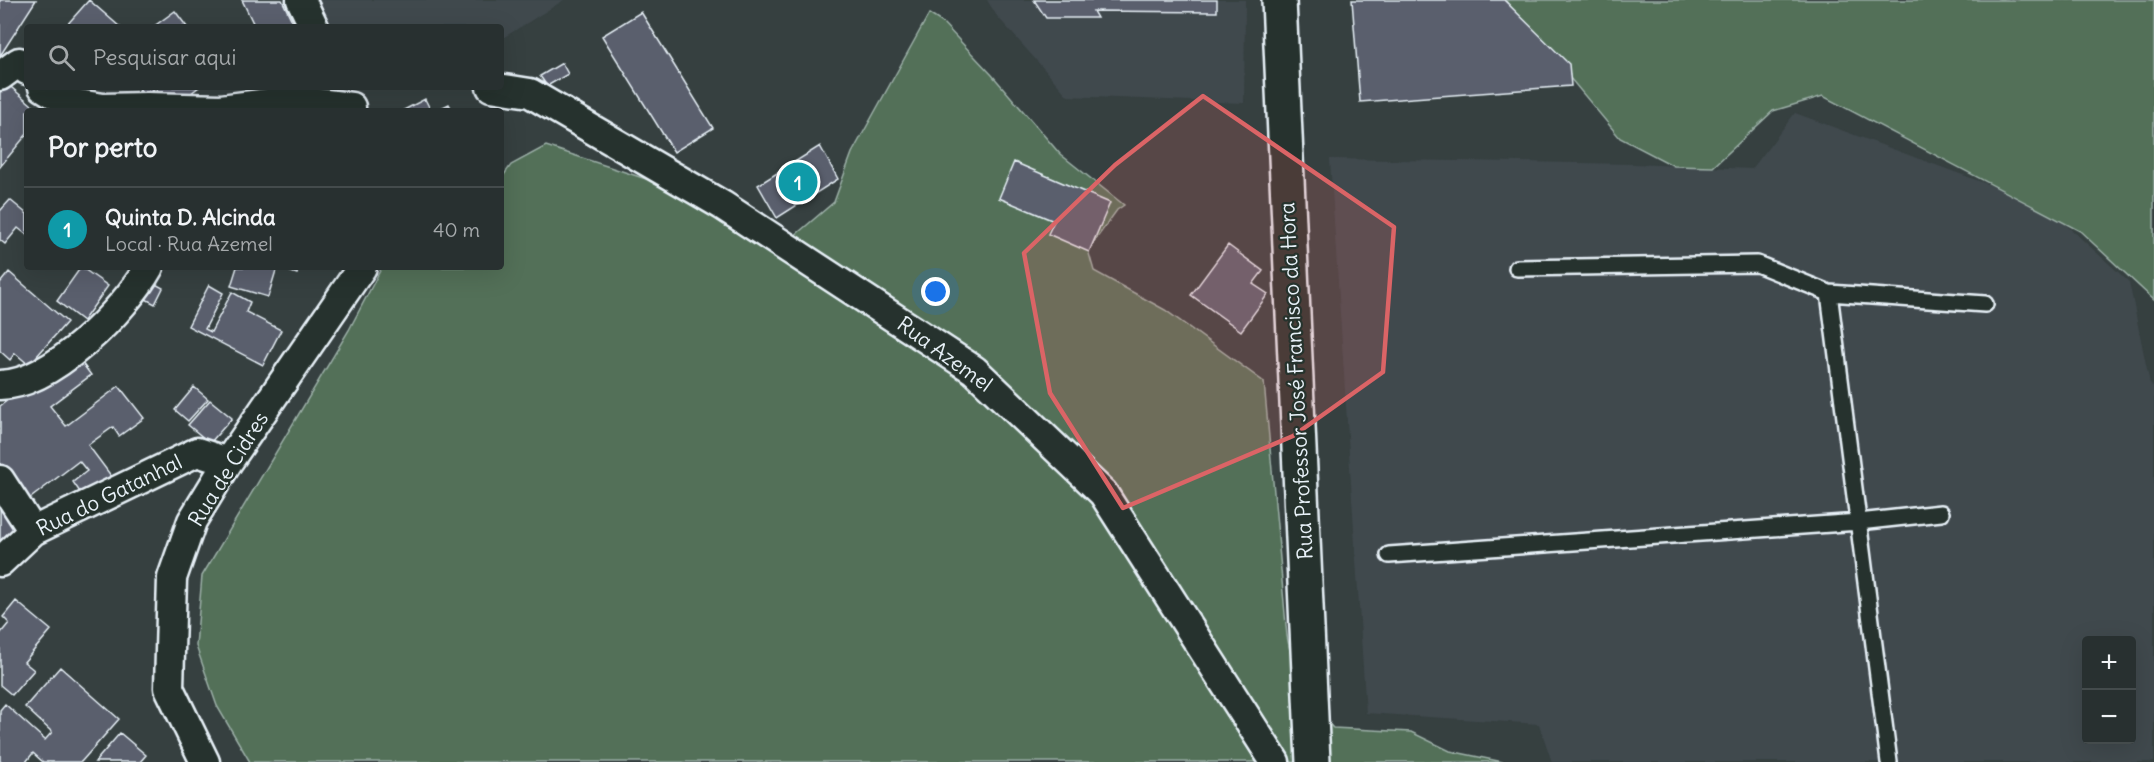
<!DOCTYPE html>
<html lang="pt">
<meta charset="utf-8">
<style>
:root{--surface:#283030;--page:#343c3c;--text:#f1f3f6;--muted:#a5a9ab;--line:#444b4c;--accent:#8c9099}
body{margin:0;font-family:Delius,sans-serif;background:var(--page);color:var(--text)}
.controls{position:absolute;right:18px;bottom:18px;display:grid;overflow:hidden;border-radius:6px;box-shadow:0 6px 24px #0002}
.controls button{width:54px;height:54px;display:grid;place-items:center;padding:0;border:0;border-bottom:2px solid var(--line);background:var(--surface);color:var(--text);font:30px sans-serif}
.you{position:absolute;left:936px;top:292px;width:21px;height:21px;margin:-15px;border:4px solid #fff;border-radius:50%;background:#1a73e8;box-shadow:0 0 0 9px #1a73e833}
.badge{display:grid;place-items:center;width:39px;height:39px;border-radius:50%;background:var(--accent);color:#fff;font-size:20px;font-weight:700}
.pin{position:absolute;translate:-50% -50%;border:3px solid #fff;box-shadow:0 2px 6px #0006}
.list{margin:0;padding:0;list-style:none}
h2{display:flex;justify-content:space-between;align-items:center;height:78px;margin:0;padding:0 24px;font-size:26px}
h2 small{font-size:20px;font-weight:400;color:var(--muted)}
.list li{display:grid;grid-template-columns:39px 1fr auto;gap:18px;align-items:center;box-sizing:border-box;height:84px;padding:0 24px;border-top:2px solid var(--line)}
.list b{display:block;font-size:22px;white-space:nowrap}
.list p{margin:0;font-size:20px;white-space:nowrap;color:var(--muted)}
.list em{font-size:20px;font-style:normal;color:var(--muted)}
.icon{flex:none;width:33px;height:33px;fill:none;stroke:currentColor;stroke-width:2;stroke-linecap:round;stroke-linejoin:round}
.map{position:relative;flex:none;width:2154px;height:762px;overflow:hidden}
.search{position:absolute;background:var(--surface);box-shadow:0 6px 24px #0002;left:24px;top:24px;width:480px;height:66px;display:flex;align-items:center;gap:15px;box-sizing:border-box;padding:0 21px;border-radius:6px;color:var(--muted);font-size:22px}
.panel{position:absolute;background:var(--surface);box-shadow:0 6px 24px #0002;left:24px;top:108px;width:480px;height:162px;border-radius:6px}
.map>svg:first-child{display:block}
.built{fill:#41494e;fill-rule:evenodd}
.green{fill:#527059;stroke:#9db0a8;stroke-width:1.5}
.building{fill:#5a5f6d;stroke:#e8f1f8;stroke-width:1.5}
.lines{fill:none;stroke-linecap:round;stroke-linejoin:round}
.service-casing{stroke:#e8f1f8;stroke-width:20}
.minor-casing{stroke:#e8f1f8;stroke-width:33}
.secondary-casing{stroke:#e8f1f8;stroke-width:38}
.service{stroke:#26332d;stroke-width:15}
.minor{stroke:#26332d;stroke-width:28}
.secondary{stroke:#26332d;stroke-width:33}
.marked{fill:#db6466;fill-opacity:0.2;stroke:#db6466;stroke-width:4.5;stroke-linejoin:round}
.labels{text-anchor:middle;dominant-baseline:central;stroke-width:4.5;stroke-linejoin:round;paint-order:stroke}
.street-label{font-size:21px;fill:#e8f1f8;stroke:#26332d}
</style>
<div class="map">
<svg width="2154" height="762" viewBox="0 0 2154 762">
<rect width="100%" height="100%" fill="#364040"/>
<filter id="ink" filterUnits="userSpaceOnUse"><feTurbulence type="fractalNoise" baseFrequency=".0167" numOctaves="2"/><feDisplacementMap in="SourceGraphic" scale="12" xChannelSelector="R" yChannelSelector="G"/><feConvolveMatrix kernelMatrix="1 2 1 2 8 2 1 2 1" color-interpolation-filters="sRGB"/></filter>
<g filter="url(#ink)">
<path class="built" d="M311 0H564L501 39V27H324Z
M987 0H1245L1244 103 1068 96 997 16Z
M1795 113 2044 205 2129 282 2150 384 2154 388V762H1552L1539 724 1366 713 1330 159 1632 164 1752 169ZM2086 640H2132V740H2086Z"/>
<path class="green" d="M1505 0H2154V300L2080 231 1823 96 1773 111 1713 167 1674 166 1620 138Z
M929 14 943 23 992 75 1060 154 1124 205 1117 210 1088 250 1094 271 1165 310 1264 382 1287 636 1298 690 1333 728 1411 732 1450 751 1503 762H250L217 706 196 646 202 576 349 330 382 267H501V179L511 165 546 146 646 179 733 225 793 237 834 202 852 153Z"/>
<path class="building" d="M0 0H36L0 56Z
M89 0 120 27H65Z
M242 0H282L295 27H255Z
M1034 0H1217V12L1093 11 1097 18H1046Z
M1352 0H1504L1569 64 1571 86 1360 102Z
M175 11 187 27H153Z
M641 12 713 128 674 152 602 36Z
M562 63 568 74 547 86 540 76Z
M5 82 39 111H27V134L0 167V88Z
M138 87H199L171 108 156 88 145 96Z
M425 99 431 111H402Z
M449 104 453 111H435Z
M820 146 838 179 777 218 758 185Z
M1014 162 1110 203 1089 252 1048 234 1054 221 999 198Z
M10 200 27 214V235L18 228 5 244 0 240V211Z
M1228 245 1263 271 1253 284 1268 294 1241 331 1191 295Z
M81 267 108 286 83 321 57 301Z
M237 267H299L297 274 277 267 268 297 231 286Z
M9 272 67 322 29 365 15 353 10 360 0 351V283Z
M146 279 163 288 155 304 138 295Z
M209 285 223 293 205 329 211 332 232 292 250 302 246 312 281 330 263 365 188 326Z
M73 351 91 375 50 406 66 426 119 386 144 418 119 436 113 427 88 445 112 477 84 498 73 482 87 471 79 461 28 500 0 463V406Z
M194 387 208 399 188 421 175 410Z
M210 400 232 418 210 443 188 425Z
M0 508 18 529 0 543Z
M16 601 51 630 24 662 34 670 12 695 0 685V634L9 623 3 617Z
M60 667 119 719 81 762H43L33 753 26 762H0V710L5 704 45 740 52 732 25 707Z
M120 733 146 755 140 762H95Z"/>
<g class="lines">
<defs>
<path id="service" d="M1517 268 1757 264 1829 293 1889 762
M1829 293 1985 304
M1389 555 1859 522 1941 513"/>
<path id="minor" d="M301 0 314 27
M0 76 19 62 27 70
M43 87 67 102 103 108 147 107 221 109 292 100 351 107
M491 87 530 93 722 205 974 370 1103 493 1275 762
M0 385C51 385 125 310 149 267
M0 480 33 531
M0 562 33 531 197 452 228 462
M205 762 169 688 172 578 192 521 228 462 362 267"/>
<path id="secondary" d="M1279 0 1313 762"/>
</defs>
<use href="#service" class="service-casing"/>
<use href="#minor" class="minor-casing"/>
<use href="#secondary" class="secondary-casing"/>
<use href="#service" class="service"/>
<use href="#minor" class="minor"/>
<use href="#secondary" class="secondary"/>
</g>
</g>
<path class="marked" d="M1203 96 1394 227 1383 372 1293 436 1123 508 1050 393 1024 253 1115 165Z"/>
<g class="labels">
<g class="street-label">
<text transform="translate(945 354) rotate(36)">Rua Azemel</text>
<text transform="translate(1296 381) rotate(-93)">Rua Professor José Francisco da Hora</text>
<text transform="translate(228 469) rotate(-58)">Rua de Cidres</text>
<text transform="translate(109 495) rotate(-26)">Rua do Gatanhal</text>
</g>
</g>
</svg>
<div class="controls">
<button>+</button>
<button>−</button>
</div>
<div class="you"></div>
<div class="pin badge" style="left:798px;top:182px;background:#0f9aa8">1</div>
<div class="search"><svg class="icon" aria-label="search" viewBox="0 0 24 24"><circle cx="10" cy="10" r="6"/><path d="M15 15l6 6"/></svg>Pesquisar aqui</div>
<section class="panel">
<h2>Por perto<small></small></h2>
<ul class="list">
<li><span class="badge" style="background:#0f9aa8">1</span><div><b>Quinta D. Alcinda</b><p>Local · Rua Azemel</p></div><em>40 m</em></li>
</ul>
</section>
</div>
